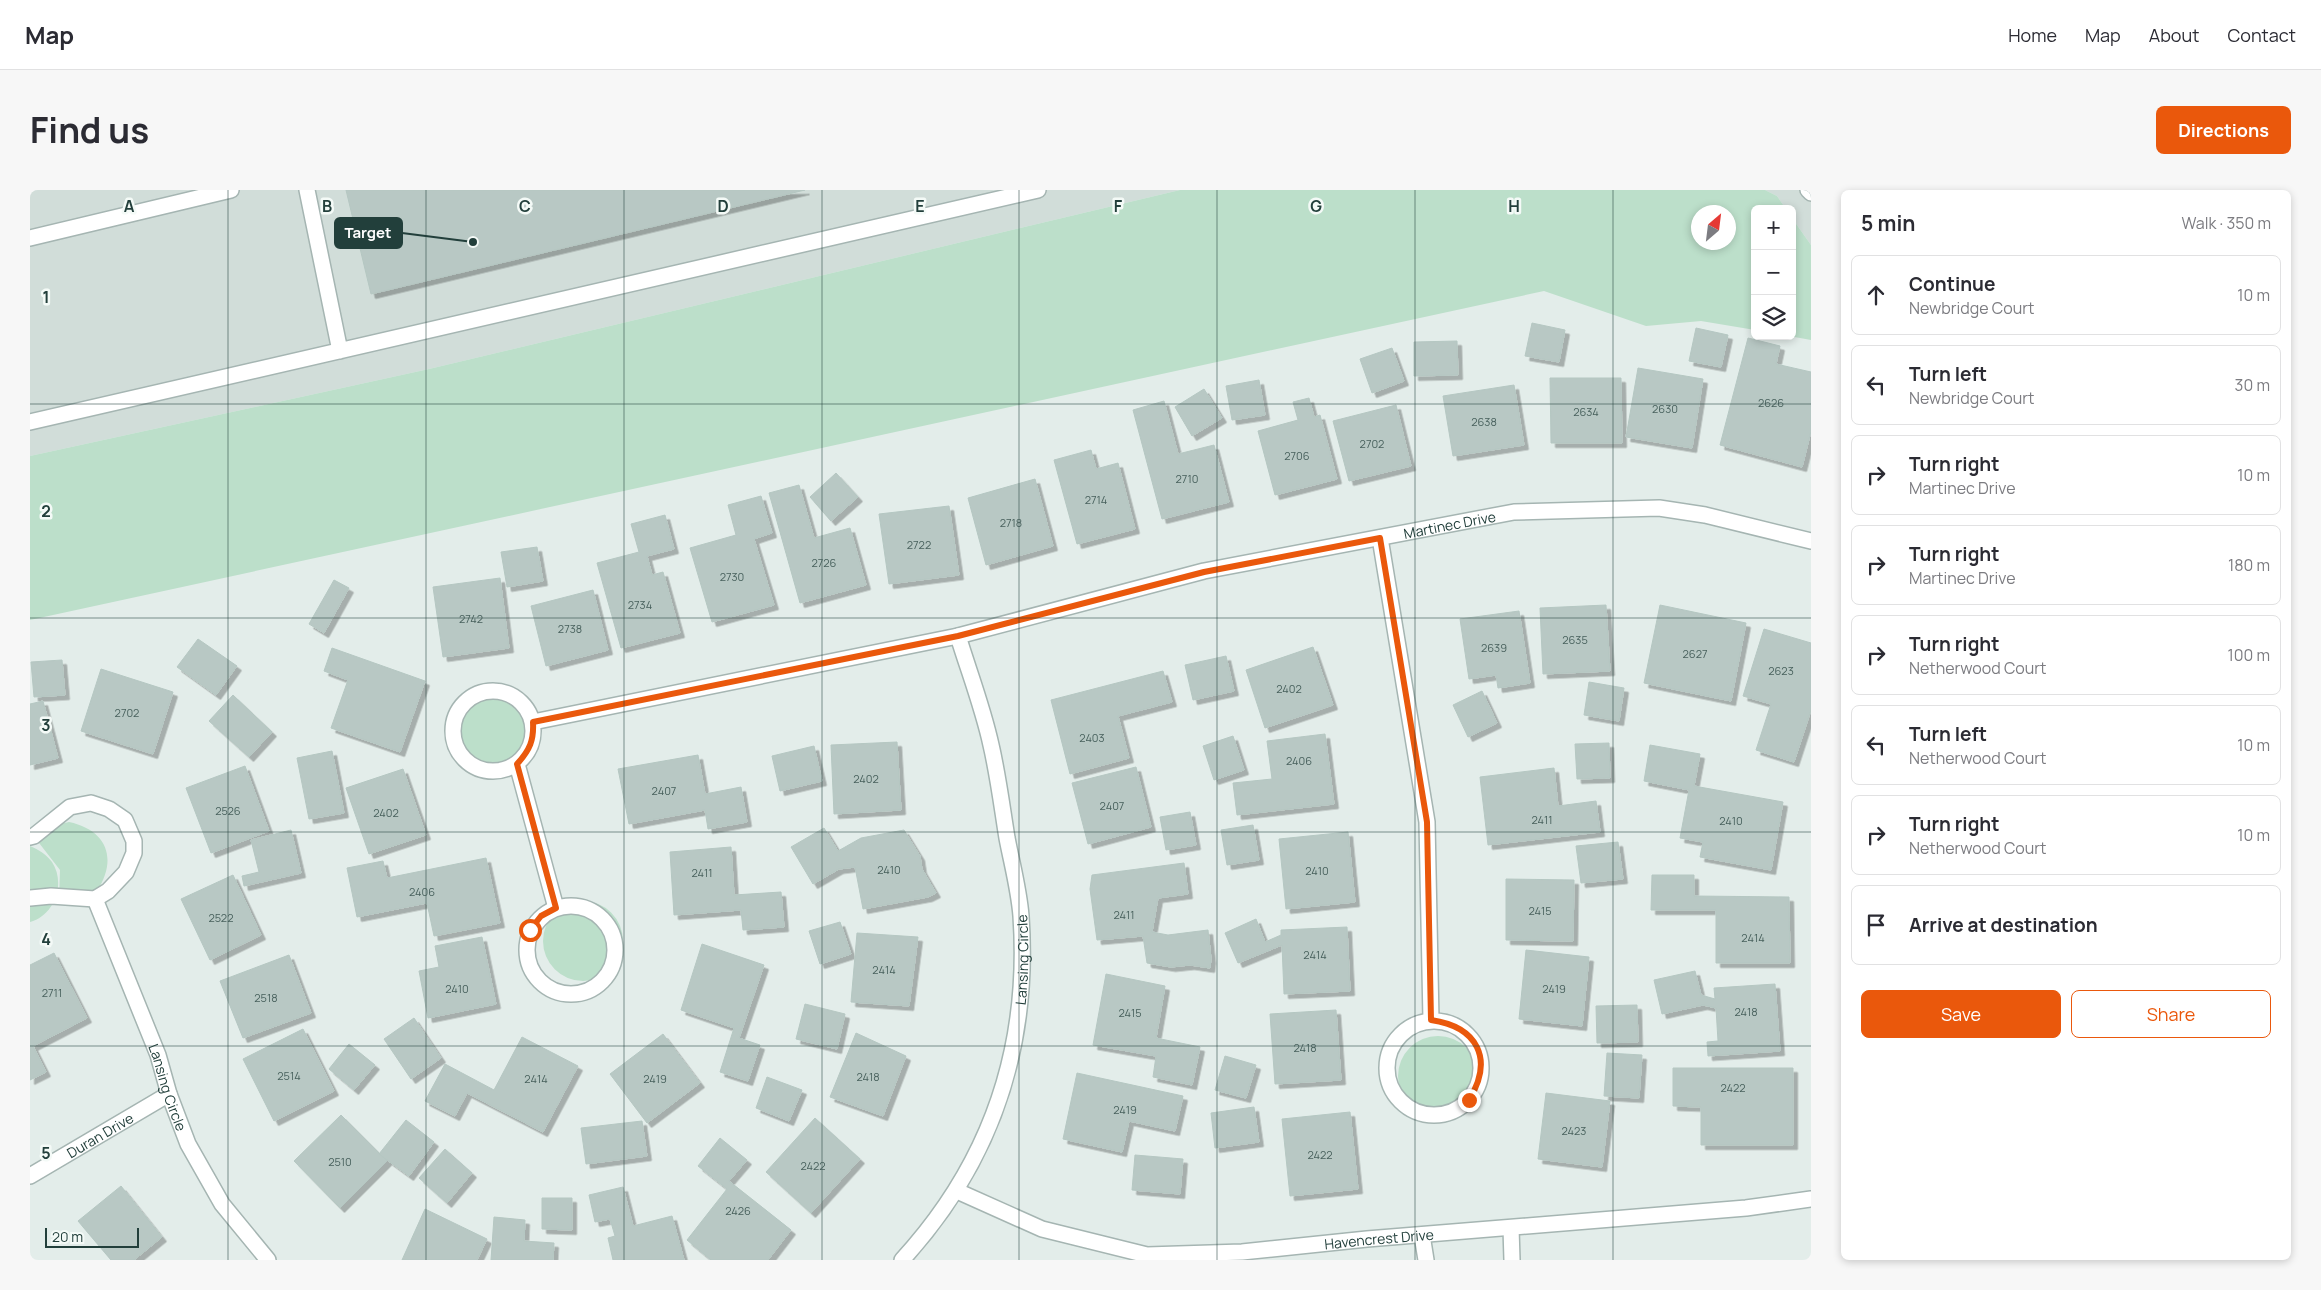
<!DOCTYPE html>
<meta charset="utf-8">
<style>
:root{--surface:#fff;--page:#f7f7f7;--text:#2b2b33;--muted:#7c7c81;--line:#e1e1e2;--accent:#ea580c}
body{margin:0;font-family:Manrope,sans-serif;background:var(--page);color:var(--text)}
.controls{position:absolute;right:15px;top:15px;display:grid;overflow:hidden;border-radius:8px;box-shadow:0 2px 8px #0003}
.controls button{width:45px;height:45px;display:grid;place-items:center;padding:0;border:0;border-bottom:1px solid var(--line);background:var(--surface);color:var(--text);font:25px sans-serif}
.compass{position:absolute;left:1661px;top:15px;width:45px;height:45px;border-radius:50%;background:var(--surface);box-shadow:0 2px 8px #0003;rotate:28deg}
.scale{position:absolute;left:15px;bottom:12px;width:94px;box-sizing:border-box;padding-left:5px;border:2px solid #223f3b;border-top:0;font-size:14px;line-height:18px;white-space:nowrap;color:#223f3b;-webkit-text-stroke:4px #f4faf7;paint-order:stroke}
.stop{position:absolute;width:15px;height:15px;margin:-11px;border:4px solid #ea580c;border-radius:50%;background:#fff}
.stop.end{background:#ea580c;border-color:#fff;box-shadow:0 1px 5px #0008}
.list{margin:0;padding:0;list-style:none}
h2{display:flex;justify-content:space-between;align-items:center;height:65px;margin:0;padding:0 20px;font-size:21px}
h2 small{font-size:16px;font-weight:400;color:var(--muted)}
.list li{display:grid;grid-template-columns:32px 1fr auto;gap:15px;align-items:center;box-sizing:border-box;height:80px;margin:0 10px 10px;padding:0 10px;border:1px solid var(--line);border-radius:8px}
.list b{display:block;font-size:19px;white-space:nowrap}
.list p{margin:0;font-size:16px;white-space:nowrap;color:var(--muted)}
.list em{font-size:16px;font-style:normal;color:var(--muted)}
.actions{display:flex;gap:10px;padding:15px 20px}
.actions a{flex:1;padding:11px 0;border:1px solid var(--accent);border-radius:8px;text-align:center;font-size:18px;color:var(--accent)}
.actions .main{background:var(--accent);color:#fff}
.icon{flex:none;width:28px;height:28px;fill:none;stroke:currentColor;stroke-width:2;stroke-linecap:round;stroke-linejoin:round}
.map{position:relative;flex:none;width:1781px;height:1070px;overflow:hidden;border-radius:8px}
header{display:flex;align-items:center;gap:30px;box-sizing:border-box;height:70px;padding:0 25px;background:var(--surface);border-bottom:1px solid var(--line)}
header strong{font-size:24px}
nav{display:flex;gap:28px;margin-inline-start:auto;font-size:18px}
.intro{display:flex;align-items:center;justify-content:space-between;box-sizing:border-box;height:120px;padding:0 30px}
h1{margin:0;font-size:35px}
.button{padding:12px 22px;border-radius:8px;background:var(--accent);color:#fff;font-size:18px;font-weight:700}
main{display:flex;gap:30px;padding:0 30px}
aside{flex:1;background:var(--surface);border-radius:8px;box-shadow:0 2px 8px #0003}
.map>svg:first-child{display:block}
.built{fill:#d1ddd9}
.green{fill:#bcdfca;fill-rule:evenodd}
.building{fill:#b8c8c4;stroke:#b5c7c2;filter:url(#shadow)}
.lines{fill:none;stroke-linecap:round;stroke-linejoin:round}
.service-casing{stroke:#a5b5b2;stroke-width:18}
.minor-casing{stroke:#a5b5b2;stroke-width:18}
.service{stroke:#fff;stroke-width:15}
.minor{stroke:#fff;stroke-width:15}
.route{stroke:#ea580c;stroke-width:6}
.grid{fill:none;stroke:#223f3b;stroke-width:1;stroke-opacity:0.55}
.labels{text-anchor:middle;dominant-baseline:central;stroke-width:5;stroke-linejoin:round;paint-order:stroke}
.number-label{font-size:11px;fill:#48615d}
.street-label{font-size:14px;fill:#223f3b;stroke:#f4faf7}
.grid-label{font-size:16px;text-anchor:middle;font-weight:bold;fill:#223f3b;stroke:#f4faf7;stroke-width:5;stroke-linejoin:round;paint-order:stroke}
.leader{fill:none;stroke:#223f3b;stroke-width:2}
.callout-dot{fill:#223f3b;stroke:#f4faf7;stroke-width:2}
.callout{fill:#223f3b;stroke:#223f3b;stroke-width:2}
.callout-label{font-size:15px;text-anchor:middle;font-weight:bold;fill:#fff}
</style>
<header>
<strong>Map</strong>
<nav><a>Home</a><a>Map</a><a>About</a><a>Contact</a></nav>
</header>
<div class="intro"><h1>Find us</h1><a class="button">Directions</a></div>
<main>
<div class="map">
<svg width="1781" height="1070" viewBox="0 0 1781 1070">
<defs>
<filter id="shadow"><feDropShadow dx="4.5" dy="4.5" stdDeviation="0" flood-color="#0004"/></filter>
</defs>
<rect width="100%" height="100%" fill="#e3edea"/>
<path class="built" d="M0 0H1150L399 179 0 266Z
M1735 0H1781V55L1762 28V19H1756L1747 6Z"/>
<path class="green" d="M1150 0H1735L1747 6 1756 19H1725V140L1671 131 1616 136 1514 101 0 430V266L399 179ZM1668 22H1698V52H1668Z
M1762 28 1781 55V150L1759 146H1762Z
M426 541a40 40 0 1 1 80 0a40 40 0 1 1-80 0Z
M39 632C77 640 88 669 67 701L29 711 30 680 6 649 26 635Z
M0 656C9 660 16 664 22 672 36 693 25 725 0 732Z
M513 751a40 40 0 1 1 80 0a40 40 0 1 1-80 0Z
M1368 886a40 40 0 1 1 80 0a40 40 0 1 1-80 0Z"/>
<path class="building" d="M316 0H775L341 104Z
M1502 133 1535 140 1529 172 1495 166Z
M1666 138 1698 145 1691 177 1659 171Z
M1718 148 1750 156 1746 174 1781 182V241L1772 277 1690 255Z
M1427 151 1428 185 1384 186V152Z
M1362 158 1374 191 1342 203 1330 169Z
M1608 178 1673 189 1662 258 1596 247Z
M1520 188H1591L1592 253H1521Z
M1229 190 1235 225 1202 230 1196 196Z
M1484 195 1494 255 1423 266 1413 206Z
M1174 199 1192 228 1162 246 1145 217Z
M1279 208 1284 227 1290 225 1307 289 1245 305 1228 241 1268 230 1263 212Z
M1134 211 1148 264 1184 255 1199 312 1132 329 1103 220Z
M1366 215 1381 276 1319 291 1303 231Z
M1061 260 1066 279 1088 273 1105 339 1047 354 1024 270Z
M806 283 828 307 801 331 780 307Z
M1005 289 1023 356 956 375 938 308Z
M769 295 784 348 820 338 836 395 770 413 739 303Z
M731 306 742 343 724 349 744 415 682 432 660 358 706 345 698 315Z
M919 316 929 385 859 394 849 324Z
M635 325 644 359 617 366 622 385 633 382 650 443 591 458 567 373 609 362 601 334Z
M507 357 513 391 477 397 471 362Z
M470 388 479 458 413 467 403 397Z
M304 390 319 398 294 443 279 434Z
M563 400 578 460 516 476 501 416Z
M1576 415 1580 481 1513 484 1510 418Z
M1630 415 1716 433 1701 511 1614 493Z
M1489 421 1500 493 1468 498 1466 485 1439 489 1430 429Z
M1734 439 1781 453V520L1764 572 1726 560 1741 514 1713 506Z
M168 449 207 476 186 505 147 477Z
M1283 457 1303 515 1235 538 1216 480Z
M302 458 395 491 370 562 301 538 318 490 294 481Z
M1196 466 1204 501 1163 510 1155 475Z
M32 470 35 505 4 507 1 472Z
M71 479 143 502 123 564 51 541Z
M1133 481 1142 512 1088 526 1099 568 1040 584 1021 510Z
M1559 492 1594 498 1589 531 1554 525Z
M1452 501 1467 533 1438 547 1423 515Z
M203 505 242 542 219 567 179 531Z
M13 511 28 568 0 575V514Z
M1295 544 1304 614 1207 625 1203 593 1242 589 1237 551Z
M1203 546 1214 580 1184 590 1173 556Z
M867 552 871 620 804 624 801 555Z
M1579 553 1580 588 1547 589 1545 554Z
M1620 555 1670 564 1664 596 1753 612 1741 680 1670 667 1673 652 1650 648 1659 600 1614 591Z
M784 556 792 591 750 601 742 566Z
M302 561 314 623 279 629 267 568Z
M668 565 675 604 711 597 717 632 678 639 675 620 599 634 588 579Z
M215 576 239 641 181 663 156 598Z
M1106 577 1121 637 1058 654 1042 593Z
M1524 578 1528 616 1566 611 1570 642 1458 655 1450 587Z
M373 579 396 645 339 664 316 598Z
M1160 622 1166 655 1136 660 1130 627Z
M1223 635 1229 670 1197 675 1191 640Z
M794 638 808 661 831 648 874 640 890 666 892 679 906 703 898 707 833 719 825 677 809 679 783 694 761 657Z
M261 640 271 683 214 696 212 686 229 682 221 650Z
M1318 642 1325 712 1256 719 1249 649Z
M1588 652 1593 689 1551 693 1546 656Z
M701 657 704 705 751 702 754 737 713 740 711 720 644 725 640 662Z
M456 668 470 733 404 746 397 713 327 727 317 678 353 671 357 688Z
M1154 673 1158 704 1128 708 1122 742 1138 745 1178 740 1181 769 1180 778 1160 775 1141 777 1117 773 1113 746 1067 750 1060 699 1062 685Z
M203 685 231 745 180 770 151 709Z
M1622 685H1664V706L1759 707 1760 773H1686V720H1621Z
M1476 689 1544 690 1543 751 1476 750Z
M1226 729 1235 752 1251 745V740L1317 737 1320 801 1254 804 1252 755 1208 773 1195 743Z
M810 732 821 764 790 774 779 741Z
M827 743 888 747 879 816 821 812Z
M452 747 466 814 398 828 389 781 409 777 405 756Z
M672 754 734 775 709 848 730 855 718 891 690 882 704 838 651 820Z
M1496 760 1559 767 1552 836 1489 829Z
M24 763 57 828 3 856 16 882 0 890V775Z
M259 765 281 823 213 848 190 791Z
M1665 781 1671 805 1685 809 1684 798 1745 794 1750 861 1678 866 1677 852 1688 851 1686 818 1673 815 1632 824 1624 790Z
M1076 784 1135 796 1126 848 1170 857 1162 895 1123 887 1126 866 1063 855Z
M775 814 815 824 807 859 766 849Z
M1607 815 1608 852 1567 853 1566 816Z
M1306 820 1311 890 1245 894 1240 824Z
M384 828 411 868 381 889 354 849Z
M273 839 304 901 244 931 213 869Z
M826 843 876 866 853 926 800 907Z
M633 844 670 893 617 933 580 884Z
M492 847 548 876 513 942 437 903 425 926 395 911 415 874 464 900Z
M319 854 345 875 324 900 299 879Z
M1577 863 1612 865 1609 908 1574 906Z
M1195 866 1226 875 1216 908 1185 900Z
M1643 878H1763V955H1671V917L1643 916Z
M1047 883 1153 906 1145 941 1099 931 1092 962 1033 949Z
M737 887 772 900 759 931 726 918Z
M1516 903 1580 911 1572 977 1508 969Z
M1224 917 1229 952 1185 958 1181 923Z
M1320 922 1328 999 1260 1006 1252 929Z
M311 925 357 971 310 1018 264 971Z
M785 928 830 969 781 1023 736 982Z
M376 930 404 952 379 986 349 964Z
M612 931 617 966 556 974 551 938Z
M690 948 717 970 699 991 761 1040 738 1070H681L657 1050 697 999 668 976Z
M415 959 442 983 417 1013 389 988Z
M1105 965 1153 969 1150 1004 1102 1000Z
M91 996 132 1047 104 1070H81L48 1031Z
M593 997 603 1036 642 1026 654 1070H583L578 1048 585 1046 580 1029 565 1032 559 1005Z
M512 1008H542V1040L512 1039Z
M395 1019 457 1049 447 1070H372Z
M464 1027 495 1030 494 1051 524 1053 523 1070H461Z"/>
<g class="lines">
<defs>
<path id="service" d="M277 0 310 161
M1778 0 1781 3
M0 48 201 0
M0 232 1008 0"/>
<g id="minor">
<path d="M1350 348 1397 632 1401 830"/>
<circle cx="463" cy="541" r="40"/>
<path id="s1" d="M503 532 928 446 1174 381 1484 322 1629 318 1675 325 1781 351"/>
<path d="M487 574 526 718"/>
<path d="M0 647 4 646 40 617 61 613 79 619 95 630 104 651V663L96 682 78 701 65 709 21 706 0 708"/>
<path id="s2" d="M65 709 128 865 139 904 158 954 192 1014 238 1070"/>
<circle cx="541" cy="760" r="44"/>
<circle cx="1404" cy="878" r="47"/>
<path id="s3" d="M0 986 139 904"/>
<path id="s4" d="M927 1001 1012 1039 1117 1065 1212 1062 1337 1049 1716 1018 1781 1009"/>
<path d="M1481 1038 1482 1070"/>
<path d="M1392 1045 1396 1070"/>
<path id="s5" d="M872 1070C961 973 1000 857 991 726 989 700 982 674 977 648 972 617 968 585 961 555 953 518 939 482 928 446"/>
</g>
</defs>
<use href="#service" class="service-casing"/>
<use href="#minor" class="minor-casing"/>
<use href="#service" class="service"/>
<use href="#minor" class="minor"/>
</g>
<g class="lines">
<path class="route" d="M500 740 511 726 526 718 487 574C500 560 504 550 503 532L928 446 1174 382 1350 348 1397 632 1401 830C1448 837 1464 869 1439 910"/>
</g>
<path class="grid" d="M198 0V1070M396 0V1070M594 0V1070M792 0V1070M989 0V1070M1187 0V1070M1385 0V1070M1583 0V1070M0 214H1781M0 428H1781M0 642H1781M0 856H1781"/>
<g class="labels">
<g class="number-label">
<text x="1741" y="212">2626</text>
<text x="1635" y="218">2630</text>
<text x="1556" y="221">2634</text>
<text x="1454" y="231">2638</text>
<text x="1342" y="253">2702</text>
<text x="1267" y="265">2706</text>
<text x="1157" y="288">2710</text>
<text x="1066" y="309">2714</text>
<text x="981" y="332">2718</text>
<text x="889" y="354">2722</text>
<text x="794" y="372">2726</text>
<text x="702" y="386">2730</text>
<text x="610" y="414">2734</text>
<text x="441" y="428">2742</text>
<text x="540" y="438">2738</text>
<text x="1545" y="449">2635</text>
<text x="1464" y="457">2639</text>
<text x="1665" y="463">2627</text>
<text x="1751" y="480">2623</text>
<text x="1259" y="498">2402</text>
<text x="97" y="522">2702</text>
<text x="1062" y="547">2403</text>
<text x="1269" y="570">2406</text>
<text x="836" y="588">2402</text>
<text x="634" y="600">2407</text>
<text x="1082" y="615">2407</text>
<text x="198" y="620">2526</text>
<text x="356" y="622">2402</text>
<text x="1512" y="629">2411</text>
<text x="1701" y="630">2410</text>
<text x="859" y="679">2410</text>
<text x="1287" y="680">2410</text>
<text x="672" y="682">2411</text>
<text x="392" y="701">2406</text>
<text x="1510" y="720">2415</text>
<text x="1094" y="724">2411</text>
<text x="191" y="727">2522</text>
<text x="1723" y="747">2414</text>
<text x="1285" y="764">2414</text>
<text x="854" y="779">2414</text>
<text x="427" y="798">2410</text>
<text x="1524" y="798">2419</text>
<text x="22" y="802">2711</text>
<text x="236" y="807">2518</text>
<text x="1716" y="821">2418</text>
<text x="1100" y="822">2415</text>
<text x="1275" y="857">2418</text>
<text x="259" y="885">2514</text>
<text x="838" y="886">2418</text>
<text x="506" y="888">2414</text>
<text x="625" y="888">2419</text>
<text x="1703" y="897">2422</text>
<text x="1095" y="919">2419</text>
<text x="1544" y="940">2423</text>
<text x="1290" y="964">2422</text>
<text x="310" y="971">2510</text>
<text x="783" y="975">2422</text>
<text x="708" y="1020">2426</text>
</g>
<g class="street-label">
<text stroke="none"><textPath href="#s1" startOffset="938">Martinec Drive</textPath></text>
<text stroke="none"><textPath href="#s5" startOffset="331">Lansing Circle</textPath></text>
<text stroke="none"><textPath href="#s2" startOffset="202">Lansing Circle</textPath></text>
<text stroke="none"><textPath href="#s3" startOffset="81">Duran Drive</textPath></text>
<text stroke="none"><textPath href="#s4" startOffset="434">Havencrest Drive</textPath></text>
</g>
</g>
<g class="grid-label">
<text x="99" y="22">A</text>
<text x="297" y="22">B</text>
<text x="495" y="22">C</text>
<text x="693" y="22">D</text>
<text x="890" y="22">E</text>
<text x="1088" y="22">F</text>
<text x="1286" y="22">G</text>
<text x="1484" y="22">H</text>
<text x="16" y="113">1</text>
<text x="16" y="327">2</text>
<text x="16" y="541">3</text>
<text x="16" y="755">4</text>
<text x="16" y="969">5</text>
</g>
<path class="leader" d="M443 52L372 43"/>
<circle class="callout-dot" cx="443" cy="52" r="5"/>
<rect class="callout" x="305" y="28" width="67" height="30" rx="5"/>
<g class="callout-label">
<text x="338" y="48">Target</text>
</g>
</svg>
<div class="controls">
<button>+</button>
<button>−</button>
<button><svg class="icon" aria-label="layers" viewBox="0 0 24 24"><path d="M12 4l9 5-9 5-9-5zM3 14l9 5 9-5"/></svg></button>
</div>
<svg class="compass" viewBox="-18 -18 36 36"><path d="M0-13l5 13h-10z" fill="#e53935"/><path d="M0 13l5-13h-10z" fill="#7c7c81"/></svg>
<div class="scale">20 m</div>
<div class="stop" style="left:500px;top:740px"></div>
<div class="stop end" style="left:1439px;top:910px"></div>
</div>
<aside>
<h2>5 min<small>Walk · 350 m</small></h2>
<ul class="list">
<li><svg class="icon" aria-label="ahead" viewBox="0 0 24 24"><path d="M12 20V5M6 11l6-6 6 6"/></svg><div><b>Continue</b><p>Newbridge Court</p></div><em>10 m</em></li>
<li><svg class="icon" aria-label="left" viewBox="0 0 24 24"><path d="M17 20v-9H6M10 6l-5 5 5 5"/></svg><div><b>Turn left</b><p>Newbridge Court</p></div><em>30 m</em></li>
<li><svg class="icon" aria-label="right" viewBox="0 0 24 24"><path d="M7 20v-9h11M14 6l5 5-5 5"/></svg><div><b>Turn right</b><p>Martinec Drive</p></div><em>10 m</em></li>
<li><svg class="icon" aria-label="right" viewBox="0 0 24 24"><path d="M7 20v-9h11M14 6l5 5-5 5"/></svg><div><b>Turn right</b><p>Martinec Drive</p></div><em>180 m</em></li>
<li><svg class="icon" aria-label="right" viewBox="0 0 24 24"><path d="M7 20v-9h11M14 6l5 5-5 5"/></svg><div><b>Turn right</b><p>Netherwood Court</p></div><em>100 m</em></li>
<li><svg class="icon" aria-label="left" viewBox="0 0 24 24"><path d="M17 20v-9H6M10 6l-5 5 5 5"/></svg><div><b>Turn left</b><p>Netherwood Court</p></div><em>10 m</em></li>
<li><svg class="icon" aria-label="right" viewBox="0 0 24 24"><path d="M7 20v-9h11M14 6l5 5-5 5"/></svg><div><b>Turn right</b><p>Netherwood Court</p></div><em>10 m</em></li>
<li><svg class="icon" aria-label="arrive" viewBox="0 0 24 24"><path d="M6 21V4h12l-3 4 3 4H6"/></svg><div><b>Arrive at destination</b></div></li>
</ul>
<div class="actions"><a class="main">Save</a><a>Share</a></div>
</aside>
</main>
